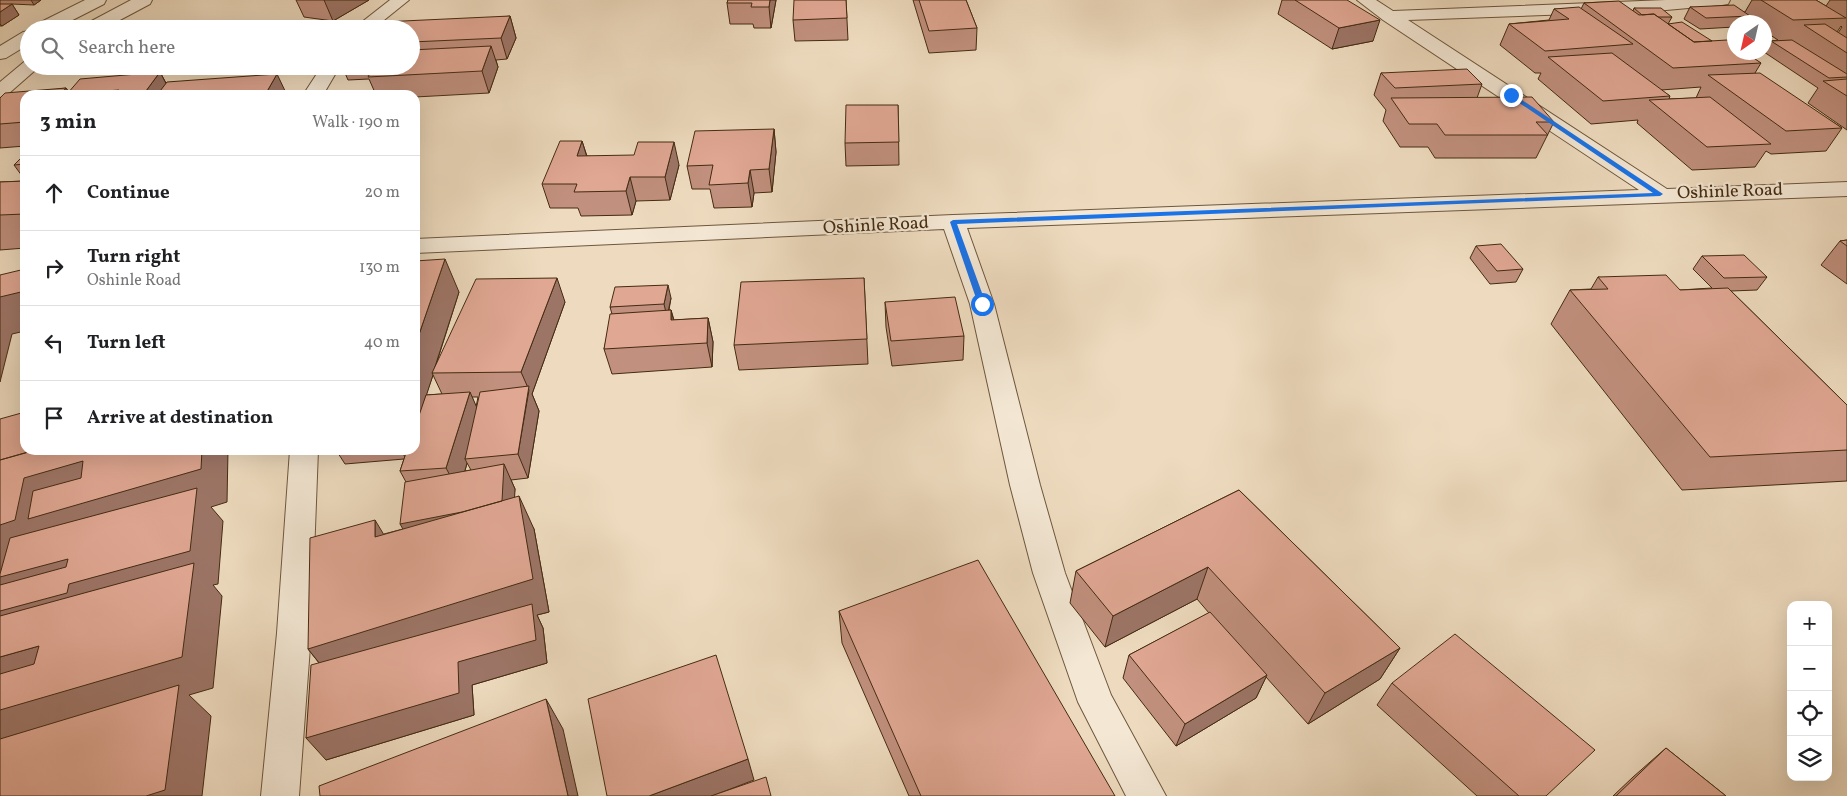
<!DOCTYPE html>
<meta charset="utf-8">
<style>
:root{--surface:#fff;--page:#f6f6f6;--text:#202124;--muted:#757577;--line:#e0e0e0}
body{margin:0;font-family:Vollkorn,serif;background:var(--page);color:var(--text)}
.controls{position:absolute;right:15px;bottom:15px;display:grid;overflow:hidden;border-radius:10px;box-shadow:0 5px 20px #0002}
.controls button{width:45px;height:45px;display:grid;place-items:center;padding:0;border:0;border-bottom:1px solid var(--line);background:var(--surface);color:var(--text);font:25px sans-serif}
.compass{position:absolute;left:1727px;top:15px;width:45px;height:45px;border-radius:50%;background:var(--surface);box-shadow:0 5px 20px #0002;rotate:214deg}
.stop{position:absolute;width:15px;height:15px;margin:-11px;border:4px solid #1a73e8;border-radius:50%;background:#fff}
.stop.end{background:#1a73e8;border-color:#fff;box-shadow:0 1px 5px #0008}
.list{margin:0;padding:0;list-style:none}
h2{display:flex;justify-content:space-between;align-items:center;height:65px;margin:0;padding:0 20px;font-size:21px}
h2 small{font-size:16px;font-weight:400;color:var(--muted)}
.list li{display:grid;grid-template-columns:32px 1fr auto;gap:15px;align-items:center;box-sizing:border-box;height:75px;padding:0 20px;border-top:1px solid var(--line)}
.list b{display:block;font-size:19px;white-space:nowrap}
.list p{margin:0;font-size:16px;white-space:nowrap;color:var(--muted)}
.list em{font-size:16px;font-style:normal;color:var(--muted)}
.icon{flex:none;width:28px;height:28px;fill:none;stroke:currentColor;stroke-width:2;stroke-linecap:round;stroke-linejoin:round}
.map{position:relative;flex:none;width:1847px;height:796px;overflow:hidden}
.search{position:absolute;background:var(--surface);box-shadow:0 5px 20px #0002;left:20px;top:20px;width:400px;height:55px;display:flex;align-items:center;gap:12px;box-sizing:border-box;padding:0 18px;border-radius:28px;color:var(--muted);font-size:19px}
.panel{position:absolute;background:var(--surface);box-shadow:0 5px 20px #0002;left:20px;top:90px;width:400px;height:365px;border-radius:15px}
.map>svg:first-child{display:block}
.lines{fill:none;stroke-linecap:round;stroke-linejoin:round}
.minor-casing{stroke:#6e573c;stroke-width:2}
.minor{fill:#f4e8d5;fill-rule:evenodd}
.wall{fill:#c1907e;stroke:#442b11;fill-rule:evenodd}
.shaded-wall{fill:#9d7567;stroke:#442b11}
.building{fill:#e0a793;stroke:#442b11}
.route{fill:#1a73e8}
.labels{text-anchor:middle;dominant-baseline:central;stroke-width:4.5;stroke-linejoin:round;paint-order:stroke}
.street-label{font-size:18px;fill:#442b11;stroke:#f4e8d5}
</style>
<div class="map">
<svg width="1847" height="796" viewBox="0 0 1847 796">
<rect width="100%" height="100%" fill="#eedbbf"/>
<filter id="stains"><feTurbulence type="fractalNoise" baseFrequency=".004" numOctaves="4"/><feColorMatrix values="0 0 0 0 .2 0 0 0 0 .09 0 0 0 0 .02 0 0 0 .5 -.17"/></filter>
<radialGradient id="worn" r=".72"><stop offset=".6" stop-color="#630" stop-opacity="0"/><stop offset="1" stop-color="#630" stop-opacity=".3"/></radialGradient>
<g class="lines">
<defs>
<path id="minor" d="M85 0H106L104 4 55 29H32L35 25Z
M131 0H152L150 4 103 29H81L84 25Z
M390 0H409L373 29H353Z
M1357 0H1376L1393 11 1666 0H1730L1728 4 1722 5 1655 11 1408 20 1667 189 1847 182V196L967 228 994 304 1040 485 1065 573 1111 695 1166 796H1126L1078 702 1033 573 1010 485 970 304 944 229 415 253V239L953 215 1639 190 1383 20Z
M29 31V44L6 58 0 59V46L23 32Z
M29 61V66H40L7 95 0 97V82L24 62Z
M322 66H340L323 95H303Z
M290 450H318L311 633 299 796H261L277 633Z"/>
</defs>
<use href="#minor" class="minor-casing"/>
<use href="#minor" class="minor"/>
</g>
<path class="wall" d="M0 0H41L34 5 12 4 19 15 2 26H0Z
M296 0H369L333 21 304 17Z
M728 0H776L771 28H754L753 24H730L727 3Z
M846 0 848 40 795 41 793 20Z
M913 0H966L977 28 976 50 929 53Z
M1282 0H1347L1373 41 1332 49 1278 14Z
M1752 0H1816L1826 6 1830 0H1847V130L1808 103 1818 88 1764 52V51L1771 41 1778 40 1764 31V22H1751L1748 20 1746 22H1734V27L1700 29 1684 19 1690 7 1745 12ZM1841 26 1842 27 1838 33 1837 32Z
M1584 3 1633 11 1634 8 1672 17 1668 24 1712 41 1761 63 1755 73 1842 128 1826 151 1771 154 1766 151 1755 167 1692 170 1637 123 1638 120 1591 124 1538 79 1541 73H1535L1500 45 1509 24 1549 20 1554 9H1581ZM1701 87 1696 98 1669 99 1670 96 1661 90Z
M510 16 516 38 507 59 496 60 498 67 489 93 415 97V95H376L369 79 348 80 342 66H411V29Z
M279 66H306L281 68Z
M160 72 166 83 287 95H25V146L0 148V98L66 88 69 92Z
M1381 73 1482 84 1477 98 1554 122 1536 158H1435L1428 147H1400L1383 121 1386 110 1374 95Z
M898 105 899 165 846 166 845 143Z
M774 129 776 152 772 192 754 193 752 207 714 208 710 189H692L687 166Z
M582 141 587 156 679 165 670 200 636 201 632 215 581 216 578 208H550L542 184Z
M25 154V180L14 165Z
M25 181V248L0 250V182Z
M1847 240V284L1821 265 1840 241Z
M1476 246 1523 269 1516 282 1490 284 1470 258Z
M1702 256 1767 277 1757 290 1731 291 1847 405V481L1682 490 1551 324 1570 290 1591 289 1598 277 1680 290 1712 288 1693 269Z
M415 261 459 292 436 365 565 302 532 394 539 411 528 478 511 480 515 489 514 497 534 529 549 612 537 615 543 628 547 663 472 685 474 715 326 760 319 663 308 649 384 534 403 529 406 482 400 471 404 459 345 464 336 450H415ZM433 375 442 394 426 395ZM472 397H478L476 407ZM467 463 471 470 465 471Z
M864 278 868 364 739 370 734 345Z
M671 298 669 310H671L674 320 708 318 713 342 712 367 612 374 604 349 612 314 610 307Z
M885 302 964 336 963 360 892 366 886 327Z
M1239 490 1400 648 1380 679 1308 724 1266 677 1256 698 1176 746 1123 678 1129 655 1209 613 1197 599 1105 647 1070 603 1076 571Z
M839 611 1115 796H909L842 643Z
M1392 683 1547 796H1477L1377 705Z
M1666 748 1726 796H1613L1633 777Z"/>
<path class="shaded-wall" d="M31 0H41L34 5Z
M324 0H369L333 21Z
M770 0H776L771 28 769 7Z
M12 4 19 15 2 26 0 24V12Z
M510 16 516 38 507 59 501 38Z
M1380 20 1373 41 1332 49 1339 28Z
M491 46 498 67 489 93 482 71Z
M160 72 172 95H143Z
M277 74 287 95H265Z
M66 88 70 94H67L68 95H60Z
M774 129 776 152 772 192 769 169Z
M582 141 589 164 577 156Z
M674 142 679 165 670 200 665 177Z
M750 170 754 193 752 207 748 183Z
M630 177 636 201 632 215 626 191Z
M445 259 459 292 433 373H432L433 375 415 430V346Z
M557 278 565 302 532 394 539 411 528 478 518 454 529 390 521 372Z
M668 285 671 298 667 317 664 304Z
M0 287 25 291V331L12 334 0 382Z
M671 310 677 334 671 320Z
M708 318 713 342 712 367 707 343Z
M470 392 481 417 465 459 467 463 459 492 446 468Z
M202 450H228L227 502 211 507 223 521 218 584 213 585 222 596 213 688 189 695 211 716 202 796H146L0 752V710L190 591 0 654V468Z
M401 450H409L406 459Z
M504 464 515 489 513 529 414 548 400 524Z
M519 496 534 529 549 612 537 615 543 628 547 663 472 685 474 715 326 760 306 738 333 680 308 649Z
M375 520 395 553 375 537Z
M1208 567 1197 599 1105 647 1113 616Z
M39 646 75 677 0 699V657Z
M1400 648 1380 679 1308 724 1325 693Z
M1267 675 1256 698 1176 746 1185 724Z
M546 699 563 729 578 796H568Z
M748 759 754 780 712 796H649Z"/>
<path class="building" d="M728 0H770L769 7H751L752 3H727Z
M794 0H846L847 18 793 20Z
M919 0H966L977 28 929 31Z
M1295 0H1347L1380 20 1339 28Z
M1761 0H1816L1846 18 1793 20Z
M1619 1 1639 15 1654 14 1694 42 1727 40 1734 45V52H1745L1761 63 1673 68 1584 3Z
M0 4H12L0 12Z
M1734 5 1750 16 1706 18 1690 7Z
M1579 7 1633 44 1545 51 1509 24 1569 19 1554 9Z
M1634 8H1661L1672 17H1658L1654 14 1642 15Z
M510 16 501 38 411 42V29H356L360 23Z
M1682 22 1712 41 1694 42 1668 24Z
M1825 24 1847 38V53L1804 25Z
M1792 40 1847 74V77L1829 78 1771 41Z
M491 46 482 71 368 77 374 66H411V50Z
M1612 53 1670 96 1603 101 1548 57Z
M1467 69 1482 84 1395 88 1381 73Z
M160 72 143 95H115L119 90 67 94 80 79Z
M1760 73 1842 128 1786 131 1708 75Z
M277 74 265 95H157L167 82Z
M1847 79V96L1823 81Z
M66 88 60 95H25V122L0 124V98L5 93Z
M1532 97 1554 122H1536L1548 135H1445L1437 124H1409L1391 98Z
M1710 97 1771 144 1707 147 1649 100Z
M846 105H898L899 142 845 143Z
M774 129 769 169 750 170 748 183 709 185 713 165 687 166 695 131Z
M560 141H582L577 156 634 155 638 142H674L665 177H630L626 191 574 192 577 184H542Z
M25 154V164L14 165Z
M25 181V214L0 215V182Z
M1847 240V246L1840 241Z
M1501 244 1523 269 1497 271 1476 246Z
M1744 255 1767 277 1724 278 1702 256Z
M445 259 415 346V261Z
M25 269V291L0 297V275Z
M1666 275 1680 290 1728 288 1847 405V450L1710 457 1570 290 1608 289 1598 277Z
M557 278 521 372 432 373 476 279Z
M864 278 867 339 734 345 741 282Z
M668 285 664 304 610 307 615 287Z
M955 297 964 336 891 341 885 302Z
M671 310V320L708 318 707 343 604 349 610 314Z
M529 386 518 454 465 459 480 392Z
M470 392 446 468 400 471 407 450H415V427L426 395Z
M25 412V450H28V452L0 460V419Z
M36 450H202L201 469 28 519 33 491 81 478 83 461 24 478 15 520 0 525V460Z
M504 464 502 501 462 512 400 524 405 482Z
M197 488 190 551 69 584 67 593 0 611V585L66 567 68 559 0 577V574L10 538Z
M1239 490 1400 648 1325 693 1208 567 1113 616 1076 571Z
M519 496 533 579 308 649 310 538 375 520V537Z
M978 560 1115 796H921L839 611Z
M194 563 182 657 0 710V674L34 664 39 646 0 657V616Z
M532 604 536 640 458 662 459 693 306 738 311 665Z
M1210 612 1267 675 1185 724 1129 655Z
M1455 634 1595 750 1546 796H1519L1392 683Z
M716 655 748 759 649 796H607L588 699Z
M179 685 165 790 146 796H0V739Z
M546 699 568 796H320L319 786Z
M1666 748 1726 796H1616Z
M766 777 771 796H711Z"/>
<path class="route" d="M1509 94H1513L1663 194 1660 196 957 224 986 304 982 306 978 304 950 222 953 220 1653 193 1509 96Z"/>
<g class="labels">
<g class="street-label">
<text transform="translate(1730 192) rotate(-2)">Oshinle Road</text>
<text transform="translate(876 226) rotate(-3)">Oshinle Road</text>
</g>
</g>
<rect width="100%" height="100%" filter="url(#stains)"/>
<rect width="100%" height="100%" fill="url(#worn)"/>
</svg>
<div class="controls">
<button>+</button>
<button>−</button>
<button><svg class="icon" aria-label="locate" viewBox="0 0 24 24"><circle cx="12" cy="12" r="6"/><path d="M12 2v4M12 18v4M2 12h4M18 12h4"/></svg></button>
<button><svg class="icon" aria-label="layers" viewBox="0 0 24 24"><path d="M12 4l9 5-9 5-9-5zM3 14l9 5 9-5"/></svg></button>
</div>
<svg class="compass" viewBox="-18 -18 36 36"><path d="M0-13l5 13h-10z" fill="#e53935"/><path d="M0 13l5-13h-10z" fill="#757577"/></svg>
<div class="stop" style="left:982px;top:304px"></div>
<div class="stop end" style="left:1511px;top:95px"></div>
<div class="search"><svg class="icon" aria-label="search" viewBox="0 0 24 24"><circle cx="10" cy="10" r="6"/><path d="M15 15l6 6"/></svg>Search here</div>
<section class="panel">
<h2>3 min<small>Walk · 190 m</small></h2>
<ul class="list">
<li><svg class="icon" aria-label="ahead" viewBox="0 0 24 24"><path d="M12 20V5M6 11l6-6 6 6"/></svg><div><b>Continue</b></div><em>20 m</em></li>
<li><svg class="icon" aria-label="right" viewBox="0 0 24 24"><path d="M7 20v-9h11M14 6l5 5-5 5"/></svg><div><b>Turn right</b><p>Oshinle Road</p></div><em>130 m</em></li>
<li><svg class="icon" aria-label="left" viewBox="0 0 24 24"><path d="M17 20v-9H6M10 6l-5 5 5 5"/></svg><div><b>Turn left</b></div><em>40 m</em></li>
<li><svg class="icon" aria-label="arrive" viewBox="0 0 24 24"><path d="M6 21V4h12l-3 4 3 4H6"/></svg><div><b>Arrive at destination</b></div></li>
</ul>
</section>
</div>
